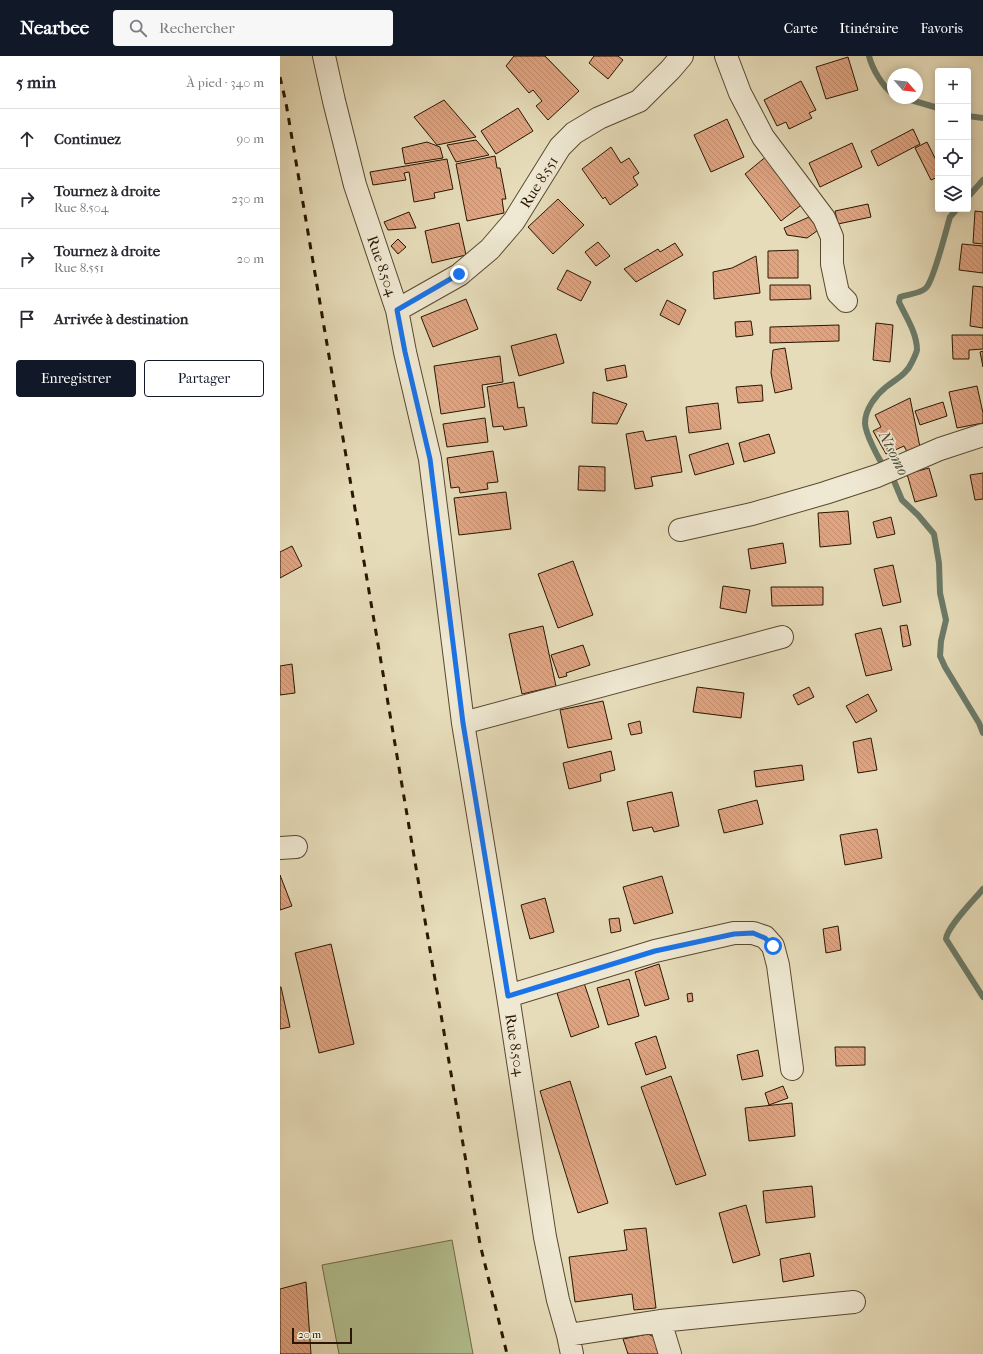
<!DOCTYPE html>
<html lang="fr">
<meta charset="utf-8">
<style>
:root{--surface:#fff;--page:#f7f7f7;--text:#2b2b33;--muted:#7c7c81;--line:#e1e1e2;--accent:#111827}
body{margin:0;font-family:"IM FELL French Canon",serif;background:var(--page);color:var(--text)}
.controls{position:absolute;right:12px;top:12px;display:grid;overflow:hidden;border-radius:4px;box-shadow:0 2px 10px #0003}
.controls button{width:36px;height:36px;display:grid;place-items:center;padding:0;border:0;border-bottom:1px solid var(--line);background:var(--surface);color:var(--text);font:20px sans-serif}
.compass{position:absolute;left:607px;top:12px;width:36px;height:36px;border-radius:50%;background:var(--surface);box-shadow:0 2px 10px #0003;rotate:118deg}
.scale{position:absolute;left:12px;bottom:10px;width:60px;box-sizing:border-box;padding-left:4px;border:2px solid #2a1601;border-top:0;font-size:11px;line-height:14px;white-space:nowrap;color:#2a1601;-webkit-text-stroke:3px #efe8d2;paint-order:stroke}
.stop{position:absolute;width:12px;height:12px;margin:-9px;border:3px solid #1a73e8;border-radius:50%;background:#fff}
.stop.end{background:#1a73e8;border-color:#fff;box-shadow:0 1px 4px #0008}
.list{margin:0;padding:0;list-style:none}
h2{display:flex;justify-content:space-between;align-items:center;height:52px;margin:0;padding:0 16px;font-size:17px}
h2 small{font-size:13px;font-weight:400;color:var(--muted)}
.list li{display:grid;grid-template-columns:26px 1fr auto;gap:12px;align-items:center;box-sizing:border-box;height:60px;padding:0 16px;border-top:1px solid var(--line)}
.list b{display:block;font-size:15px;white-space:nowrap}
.list p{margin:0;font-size:13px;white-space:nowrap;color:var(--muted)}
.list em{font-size:13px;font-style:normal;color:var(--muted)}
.actions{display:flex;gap:8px;padding:12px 16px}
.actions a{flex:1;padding:9px 0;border:1px solid var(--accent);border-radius:4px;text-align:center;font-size:14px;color:var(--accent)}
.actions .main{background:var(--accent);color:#fff}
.icon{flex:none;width:22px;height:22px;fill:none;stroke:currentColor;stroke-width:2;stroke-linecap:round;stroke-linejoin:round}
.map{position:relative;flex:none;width:703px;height:1298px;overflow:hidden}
header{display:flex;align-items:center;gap:24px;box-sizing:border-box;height:56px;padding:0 20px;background:var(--accent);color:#fff}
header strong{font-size:19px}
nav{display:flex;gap:22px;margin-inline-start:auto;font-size:14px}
.search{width:280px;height:36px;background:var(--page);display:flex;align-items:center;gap:10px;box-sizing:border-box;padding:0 14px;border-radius:4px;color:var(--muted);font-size:15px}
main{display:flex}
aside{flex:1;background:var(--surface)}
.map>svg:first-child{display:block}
.green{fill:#b3c090;stroke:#6e6b48}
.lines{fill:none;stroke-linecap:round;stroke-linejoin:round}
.stream{stroke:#6b7a68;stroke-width:6}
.building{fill:url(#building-back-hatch);stroke:#2a1601}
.minor-casing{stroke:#59482f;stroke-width:24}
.minor{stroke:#efe8d2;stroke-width:22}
.rail{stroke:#2a1601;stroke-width:3;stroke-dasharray:7 7;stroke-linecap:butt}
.route{stroke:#1a73e8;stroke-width:5}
.labels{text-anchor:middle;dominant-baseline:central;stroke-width:3.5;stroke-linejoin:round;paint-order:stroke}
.street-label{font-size:15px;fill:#2a1601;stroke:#efe8d2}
.water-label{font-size:16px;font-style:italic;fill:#50503d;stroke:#efe8d2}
</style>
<header>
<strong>Nearbee</strong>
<div class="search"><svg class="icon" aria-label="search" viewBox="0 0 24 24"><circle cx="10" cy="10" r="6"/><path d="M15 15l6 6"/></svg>Rechercher</div>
<nav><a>Carte</a><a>Itinéraire</a><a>Favoris</a></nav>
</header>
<main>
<aside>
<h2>5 min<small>À pied · 340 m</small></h2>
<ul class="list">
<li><svg class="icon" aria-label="ahead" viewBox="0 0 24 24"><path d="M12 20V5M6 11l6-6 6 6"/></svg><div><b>Continuez</b></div><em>90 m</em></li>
<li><svg class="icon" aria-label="right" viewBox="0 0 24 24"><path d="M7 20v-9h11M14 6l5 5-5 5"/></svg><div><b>Tournez à droite</b><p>Rue 8.504</p></div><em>230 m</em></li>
<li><svg class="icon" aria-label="right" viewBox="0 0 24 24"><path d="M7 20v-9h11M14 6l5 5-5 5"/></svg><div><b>Tournez à droite</b><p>Rue 8.551</p></div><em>20 m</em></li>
<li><svg class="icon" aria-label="arrive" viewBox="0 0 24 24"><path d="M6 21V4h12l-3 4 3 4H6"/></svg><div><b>Arrivée à destination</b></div></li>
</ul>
<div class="actions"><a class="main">Enregistrer</a><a>Partager</a></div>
</aside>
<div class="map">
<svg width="703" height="1298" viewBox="0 0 703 1298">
<defs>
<pattern id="building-back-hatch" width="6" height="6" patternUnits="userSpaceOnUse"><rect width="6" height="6" fill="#e0a481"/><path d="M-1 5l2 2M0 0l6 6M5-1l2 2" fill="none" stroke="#c08c6e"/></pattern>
</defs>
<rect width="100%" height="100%" fill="#e6dcb9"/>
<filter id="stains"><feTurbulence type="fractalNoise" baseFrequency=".005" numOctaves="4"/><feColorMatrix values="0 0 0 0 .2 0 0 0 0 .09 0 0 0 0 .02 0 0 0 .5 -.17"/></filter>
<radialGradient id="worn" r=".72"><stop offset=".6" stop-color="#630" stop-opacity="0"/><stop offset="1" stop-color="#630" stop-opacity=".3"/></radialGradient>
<path class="green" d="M172 1184 193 1298H59L42 1209Z"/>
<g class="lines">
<path class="stream" d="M589 0C592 12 602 30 613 38
M624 42 658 52
M688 60 703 62
M688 141 703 124
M605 412C599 404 585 377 585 367 585 353 596 339 606 331 616 323 627 318 632 306 634 302 636 298 637 294 637 277 626 261 619 246L620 241C628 238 640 238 646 232 654 224 666 174 670 161L677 153
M612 418 615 420 614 425 622 444 638 459 654 478 659 507 660 537 666 564 661 585 660 600 665 611 699 667 703 677
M703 833C694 844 667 871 666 883L703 941"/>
</g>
<path class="building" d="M234 0H265L299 35 268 64 256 50 262 45 253 34 249 37 226 10Z
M314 0H338L343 4 328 23 309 7Z
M568 1 578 34 546 43 536 11Z
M521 25 536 54 529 57 532 62 509 73 506 66 497 70 484 44Z
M164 44 196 81 157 89 134 61Z
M238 52 253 75 216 98 201 75Z
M447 63 464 101 431 116 414 79Z
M633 73 640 88 598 110 591 95Z
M196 84 209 99 176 106 167 89Z
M147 86 160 91 163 102 125 108 122 92Z
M647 86 658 108V121L651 124 635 92Z
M572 87 582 111 540 131 529 107Z
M331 91 341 107 349 102 359 117 353 121 358 129 330 149 325 141 323 143 302 113Z
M488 99 525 146 501 165 465 118Z
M215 100 217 112H220L226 143H222L224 157 187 165 176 108Z
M167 103 173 133 154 137 155 142 134 146 129 116 124 117 126 124 93 129 90 116Z
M278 143 304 169 273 198 248 171Z
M588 148 591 161 558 168 555 155Z
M695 155 703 156V188L693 187Z
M129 156 136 172 108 174 104 166Z
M536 158 544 170 527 182 507 179 504 172Z
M179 167 186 199 152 207 145 175Z
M118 183 126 191 118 198 111 190Z
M318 186 330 200 316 210 305 196Z
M395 187 403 199 356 226 344 213 378 193 380 196Z
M682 188 703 190V217L679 214Z
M518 194V222H488V195Z
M476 200 480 237 434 243 433 216 452 212Z
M287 214 311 226 301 245 277 233Z
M490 229H530L531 243 490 244Z
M693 230 703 231V272L690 270Z
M186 243 198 273 153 291 141 261Z
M387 244 406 254 399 269 380 259Z
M471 265 473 279 456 281 455 266Z
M596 267 613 269 610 306 593 304Z
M559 269V285L490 287V271Z
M276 278 284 307 239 320 231 290Z
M672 279H703V293L689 294V303H673Z
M505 292 512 333 495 337 491 317 493 294Z
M703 295V311L700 296Z
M220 300 223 326 202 329 205 351 161 358 154 310Z
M345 309 347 321 327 325 325 313Z
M234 326 238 352 244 351 247 370 224 374 223 370 213 371 207 331Z
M482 329 483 345 458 347 456 331Z
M697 330 703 357V367L677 372 669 336Z
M313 336 347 348 337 368 312 367Z
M630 342 640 391 628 398 624 390 606 398 593 375 601 371 595 359Z
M663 346 667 360 640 369 635 355Z
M438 347 441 373 409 377 406 351Z
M205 362 208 386 167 391 163 368Z
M363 375 366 385 396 380 402 416 371 421 373 430 355 433 346 378Z
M489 378 495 397 464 406 459 387Z
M448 387 454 408 415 419 409 399Z
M213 395 218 426 207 427 208 433 180 437 179 431 171 432 167 402Z
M299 410 325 411V435L298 434Z
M649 412 657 440 635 446 627 418Z
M703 417V443L695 444 690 419Z
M226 436 231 473 179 479 174 442Z
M568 455 571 488 540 491 538 457Z
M611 461 615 478 597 482 593 466Z
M503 487 506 507 471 513 468 493Z
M12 490 22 510 0 522V496Z
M293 505 313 559 278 572 258 518Z
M613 509 621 546 603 550 594 513Z
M443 530 470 534 466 557 440 552Z
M491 531H543V549L492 550Z
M627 569 631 589 623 591 620 570Z
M263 570 276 630 242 638 229 578Z
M601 572 612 614 586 620 575 578Z
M303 589 310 609 286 617 287 620 279 622 271 599Z
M12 608 15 637 0 639V610Z
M417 631 464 637 461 662 413 656Z
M529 631 534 641 518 649 513 639Z
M588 638 597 655 576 667 566 650Z
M323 645 332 683 288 692 280 654Z
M360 665 362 677 351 679 348 668Z
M591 682 597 714 578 717 573 686Z
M331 695 335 714 320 718 321 725 289 733 283 707Z
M522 709 524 724 476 731 474 715Z
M392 736 399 770 374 776 372 771 353 775 347 746Z
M477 744 483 768 444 777 438 754Z
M597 773 602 802 565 809 560 779Z
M0 819 12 850 0 854Z
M382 820 393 857 354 868 343 831Z
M265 842 274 876 250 883 241 849Z
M339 862 341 875 331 877 329 863Z
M558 870 561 894 546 897 543 873Z
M51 888 74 988 39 997 15 897Z
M379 908 389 943 365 950 355 916Z
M349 923 359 960 328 969 317 932Z
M304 927 319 971 291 981 277 937Z
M0 931H1L10 971 0 973Z
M412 937 413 945 408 946 407 938Z
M376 980 386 1012 366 1019 355 987Z
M555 991H585V1009L556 1010Z
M478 994 483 1020 462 1024 457 999Z
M391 1020 426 1119 396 1129 361 1031Z
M290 1025 328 1147 298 1157 260 1035Z
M503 1030 508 1042 489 1049 485 1037Z
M512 1047 515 1080 469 1085 465 1052Z
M532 1130 535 1161 486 1167 483 1135Z
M466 1149 480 1199 453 1207 439 1157Z
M366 1172 376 1252 354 1254 352 1238 295 1246 289 1201 347 1194 344 1174Z
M530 1197 534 1220 503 1226 500 1203Z
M26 1226 31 1298H0V1233Z
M368 1278 380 1284 385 1298H348L343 1283Z"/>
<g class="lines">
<defs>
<path id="minor" d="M44 0 54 45 75 129 117 254 125 296 150 403 183 667 228 940 265 1181 278 1244 288 1279 292 1298
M446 0 460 37 483 81 544 162 552 181V208L558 237 566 245
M117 254 179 219 210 193 234 165 280 91 294 77 319 62 359 45 390 14 402 0
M400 474 472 458 545 437 597 420 660 393 703 379
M183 667 502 581
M0 792 16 791
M228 940 375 895 454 877H473L485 881 493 890 498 909 512 1013
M380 1265 390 1298
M288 1279 380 1265 574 1246"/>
</defs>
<use href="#minor" class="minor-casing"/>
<use href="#minor" class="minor"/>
<path class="rail" d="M0 21 6 47 200 1188 227 1298"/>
</g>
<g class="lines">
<path class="route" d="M179 218 117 254 125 296 150 403 183 667 228 940 375 895 454 878 473 877 485 882 493 890"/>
</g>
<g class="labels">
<g class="street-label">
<text transform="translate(259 126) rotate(-58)">Rue 8.551</text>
<text transform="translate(102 210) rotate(71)">Rue 8.504</text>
<text transform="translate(235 989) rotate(81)">Rue 8.504</text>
</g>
<g class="water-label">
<text transform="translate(614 397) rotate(63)">Ntsomo</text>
</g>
</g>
<rect width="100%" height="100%" filter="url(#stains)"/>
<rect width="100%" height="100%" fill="url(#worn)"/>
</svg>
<div class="controls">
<button>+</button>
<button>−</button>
<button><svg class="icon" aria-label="locate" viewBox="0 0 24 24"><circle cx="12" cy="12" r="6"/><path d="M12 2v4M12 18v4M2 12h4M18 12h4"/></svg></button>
<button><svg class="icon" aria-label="layers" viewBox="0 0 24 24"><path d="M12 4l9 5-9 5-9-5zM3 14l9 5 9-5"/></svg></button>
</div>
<svg class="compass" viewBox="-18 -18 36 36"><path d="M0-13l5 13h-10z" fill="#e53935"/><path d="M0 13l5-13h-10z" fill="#7c7c81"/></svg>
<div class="scale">20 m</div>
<div class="stop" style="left:493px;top:890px"></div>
<div class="stop end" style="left:179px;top:218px"></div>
</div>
</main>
